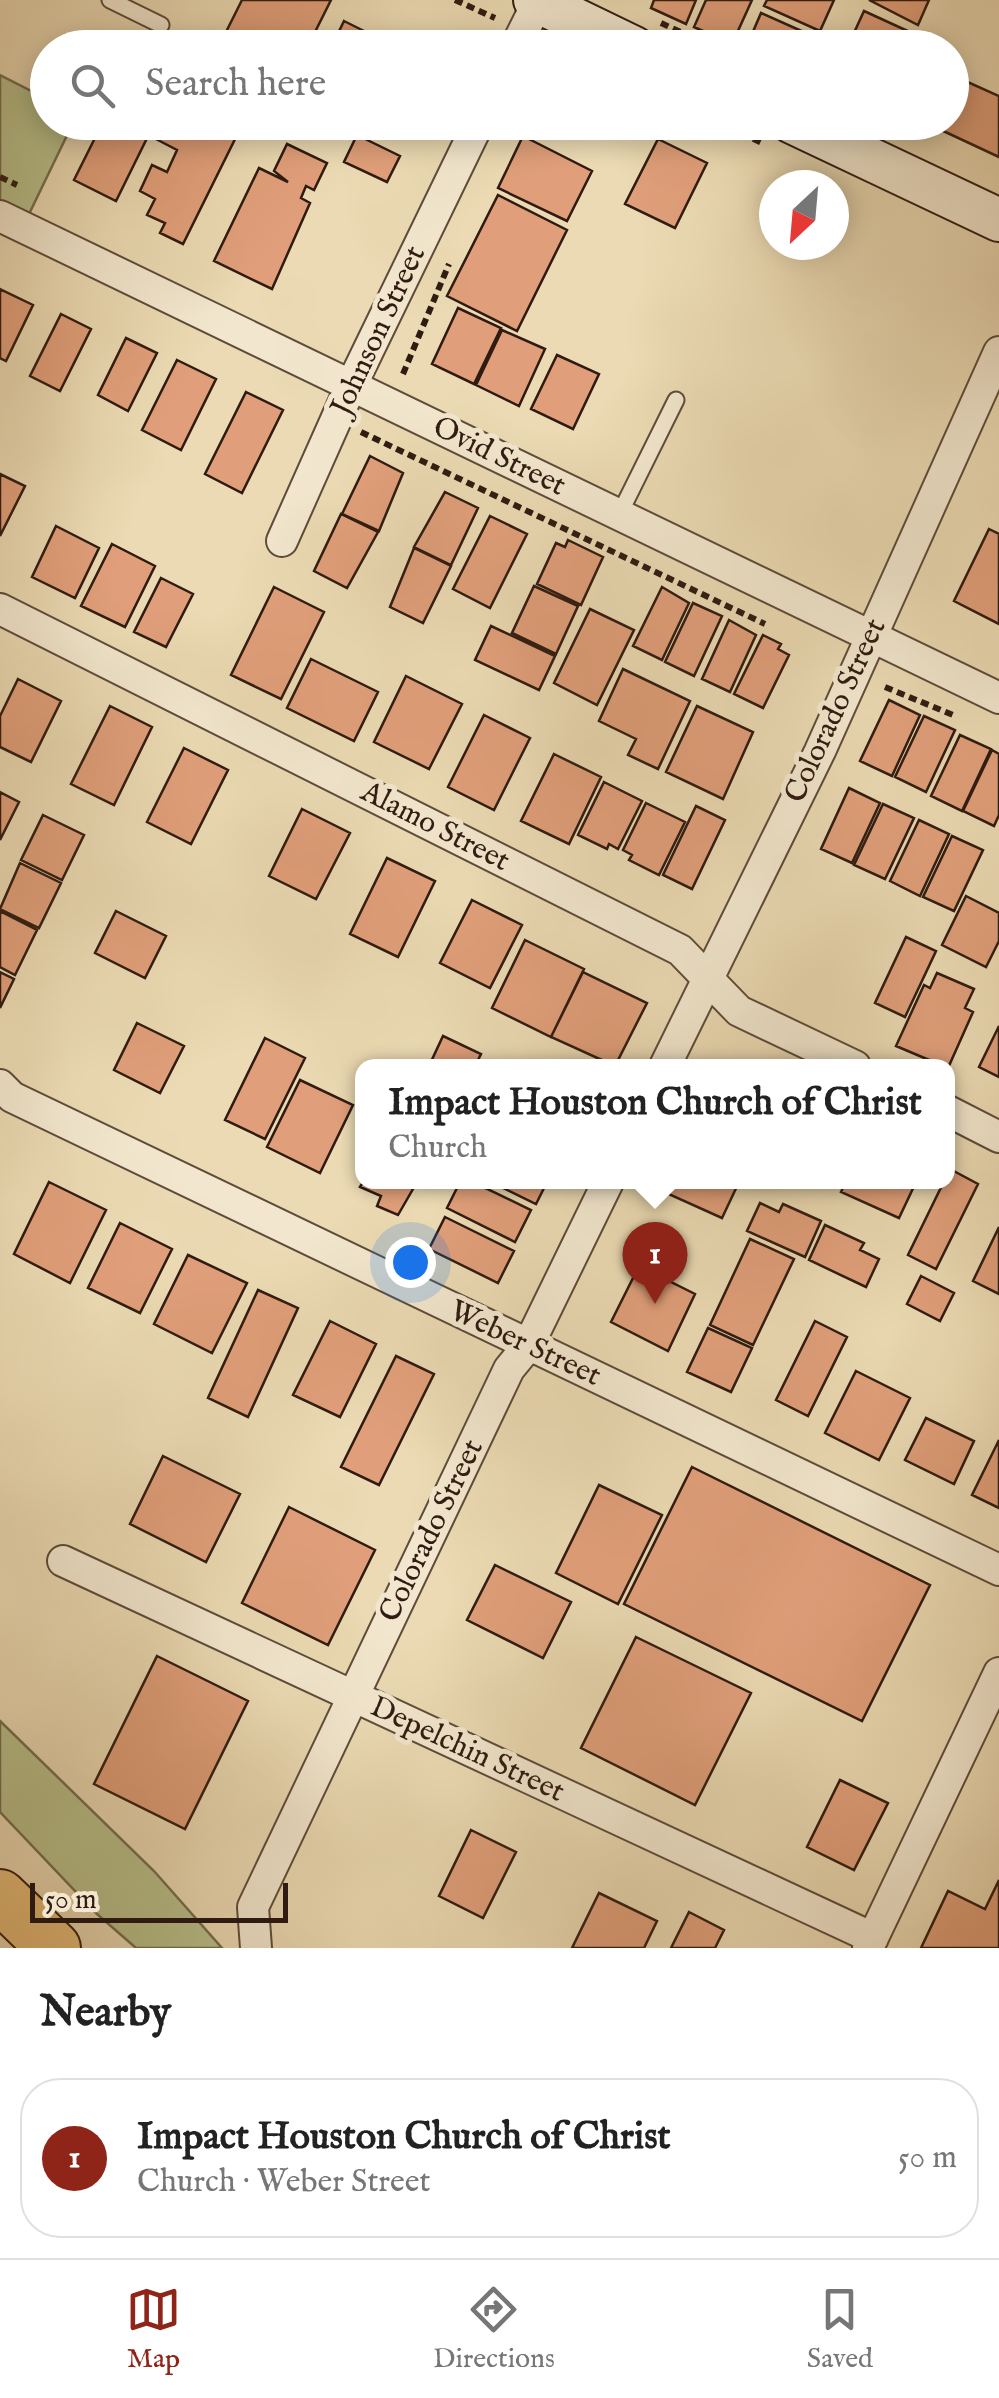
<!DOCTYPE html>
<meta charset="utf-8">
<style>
:root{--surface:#fff;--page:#f6f6f6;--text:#222;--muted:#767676;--line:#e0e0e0;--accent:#8f2418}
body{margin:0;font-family:"IM FELL English",serif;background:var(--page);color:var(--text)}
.compass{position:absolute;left:759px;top:170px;width:90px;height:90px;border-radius:50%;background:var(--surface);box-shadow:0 5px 25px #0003;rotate:206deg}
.scale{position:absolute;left:30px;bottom:25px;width:258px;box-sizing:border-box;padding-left:10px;border:5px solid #2f1b11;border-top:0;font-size:28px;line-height:35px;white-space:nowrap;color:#2f1b11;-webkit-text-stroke:8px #f2e7ce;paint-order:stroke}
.you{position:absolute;left:410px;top:1262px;width:35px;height:35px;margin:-25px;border:8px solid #fff;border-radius:50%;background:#1a73e8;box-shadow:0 0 0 15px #1a73e833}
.badge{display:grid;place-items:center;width:65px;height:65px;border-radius:50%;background:var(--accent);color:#fff;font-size:32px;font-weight:700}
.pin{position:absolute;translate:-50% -82px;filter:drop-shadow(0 2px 5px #0008)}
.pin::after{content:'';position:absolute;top:52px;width:35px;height:30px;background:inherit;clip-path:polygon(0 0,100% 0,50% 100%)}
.popup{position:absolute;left:355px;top:1059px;width:600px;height:130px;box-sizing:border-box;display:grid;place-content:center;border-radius:20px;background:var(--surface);filter:drop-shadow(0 2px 8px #0005);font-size:32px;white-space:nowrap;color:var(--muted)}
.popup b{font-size:38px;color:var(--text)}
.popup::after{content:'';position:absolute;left:50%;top:100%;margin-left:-20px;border:20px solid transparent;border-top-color:var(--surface)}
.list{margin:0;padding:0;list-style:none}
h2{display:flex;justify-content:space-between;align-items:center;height:130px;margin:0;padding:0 40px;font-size:42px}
h2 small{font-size:32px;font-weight:400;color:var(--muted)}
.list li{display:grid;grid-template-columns:65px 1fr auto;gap:30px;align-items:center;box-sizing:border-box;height:160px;margin:0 20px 20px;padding:0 20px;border:2px solid var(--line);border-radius:40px}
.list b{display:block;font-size:38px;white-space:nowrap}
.list p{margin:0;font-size:32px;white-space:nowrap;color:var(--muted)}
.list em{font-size:32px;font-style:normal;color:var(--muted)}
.icon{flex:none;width:55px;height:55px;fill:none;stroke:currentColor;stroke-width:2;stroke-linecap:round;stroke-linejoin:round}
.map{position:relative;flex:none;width:999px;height:1948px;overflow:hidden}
.search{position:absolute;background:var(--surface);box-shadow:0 5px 25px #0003;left:30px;right:30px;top:30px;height:110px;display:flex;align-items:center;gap:25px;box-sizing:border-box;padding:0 35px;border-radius:55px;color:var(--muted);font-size:38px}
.sheet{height:310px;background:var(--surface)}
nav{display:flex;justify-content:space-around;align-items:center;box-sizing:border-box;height:140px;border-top:2px solid var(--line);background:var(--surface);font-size:28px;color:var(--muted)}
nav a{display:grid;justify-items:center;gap:5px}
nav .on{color:var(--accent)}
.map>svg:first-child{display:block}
.green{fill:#b7c08c;stroke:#736e4e;stroke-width:2.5}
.building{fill:#e09f7a;stroke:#2f1b11;stroke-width:2.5}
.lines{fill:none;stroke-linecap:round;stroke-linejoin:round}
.lane-casing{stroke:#5e4b3a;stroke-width:19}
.street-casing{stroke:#5e4b3a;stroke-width:34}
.secondary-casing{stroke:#2f1b11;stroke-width:46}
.highway-casing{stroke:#2f1b11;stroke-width:56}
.path{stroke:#2f1b11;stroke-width:6;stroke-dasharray:8 5;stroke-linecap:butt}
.lane{stroke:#f2e7ce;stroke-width:15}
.street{stroke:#f2e7ce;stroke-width:30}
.secondary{stroke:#f2e7ce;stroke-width:42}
.highway{stroke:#e6bd7a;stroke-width:52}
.labels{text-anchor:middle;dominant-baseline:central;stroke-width:10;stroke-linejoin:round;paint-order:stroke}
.street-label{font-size:30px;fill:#2f1b11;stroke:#f2e7ce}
</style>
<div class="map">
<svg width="999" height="1948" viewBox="0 0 999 1948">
<rect width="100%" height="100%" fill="#ebdab3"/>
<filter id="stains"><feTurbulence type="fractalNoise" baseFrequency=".002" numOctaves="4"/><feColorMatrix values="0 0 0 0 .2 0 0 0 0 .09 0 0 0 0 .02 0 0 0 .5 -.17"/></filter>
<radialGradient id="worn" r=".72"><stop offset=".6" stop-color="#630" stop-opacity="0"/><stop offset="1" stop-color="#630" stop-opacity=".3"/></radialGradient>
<path class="green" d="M0 75 47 99 48 122 73 123 29 214 0 200Z
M0 1721 154 1871 222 1948H136L97 1914 0 1812Z"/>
<path class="building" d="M242 0H331L307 48H218Z
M654 0H696L686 24 651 8Z
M706 0H752L732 44 694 27Z
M767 0H834L820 31 764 6Z
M869 0H929L918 25Z
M864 11 912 33 906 48 848 46Z
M761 13 815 37 811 48H746Z
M344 21 388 43 386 48H331Z
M952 75 999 96V157L924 122H952Z
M103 122H130L150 132 116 201 74 180Z
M164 122H190L209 132 214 122 242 125 183 244 160 233 165 223 147 215 155 199 140 191 152 165 167 172 177 150 156 139Z
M357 135 400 156 387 182 344 162Z
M523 136 592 171 567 221 498 188Z
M658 139 707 163 675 228 625 204Z
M287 144 327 163 314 190 306 186 301 198 310 203 272 289 214 261 259 168 288 182 274 171Z
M498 195 567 230 517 331 447 296Z
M0 289 33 305 6 361 0 358Z
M458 308 501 328 474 384 432 364Z
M61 314 91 329 60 391 30 376Z
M502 330 545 349 519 406 476 385Z
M126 338 157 353 128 411 98 395Z
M557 355 599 374 573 429 531 409Z
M177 360 216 379 181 450 142 430Z
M246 392 283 410 242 493 205 474Z
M370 456 403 473 379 531 342 514Z
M0 474 25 486 0 536Z
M445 492 478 508 451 565 414 547Z
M341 514 378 532 347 588 314 571Z
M490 516 527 534 490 608 453 589Z
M56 526 99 548 75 598 32 577Z
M989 529 999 534V624L954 601Z
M568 540 603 557 581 605 537 584 556 543 565 547Z
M112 544 155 566 125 627 81 606Z
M414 548 451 566 423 623 390 607Z
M161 578 193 594 166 647 134 632Z
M534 586 578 606 556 654 512 633Z
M274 587 324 612 281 699 231 675Z
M662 587 689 603 662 660 633 646Z
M693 603 722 616 694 676 665 662Z
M590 609 634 630 597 705 554 683Z
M729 620 756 635 730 692 702 679Z
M491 626 555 656 539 690 475 660Z
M763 635 781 644 778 649 789 655 763 708 734 694Z
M311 659 378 692 354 741 287 708Z
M623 669 690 701 658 769 628 755 636 739 599 721Z
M406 676 462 704 429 769 374 742Z
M18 679 61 701 31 762 0 747V716Z
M889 700 920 715 892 776 860 761Z
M110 706 152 727 114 805 71 784Z
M697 706 753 732 723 799 666 772Z
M484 715 530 738 494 810 448 787Z
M924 716 955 730 926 792 895 777Z
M960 735 991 749 962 811 931 796Z
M184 748 228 770 191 844 147 822Z
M992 750 999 754V815L994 826 963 811Z
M554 754 601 777 569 844 521 821Z
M604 782 642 801 618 849 609 844 607 849 578 835Z
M849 788 880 803 852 863 821 849Z
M0 792 19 802 0 840Z
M646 803 685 822 659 875 629 860 632 855 623 850Z
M883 804 914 818 885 879 854 865Z
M696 806 725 820 692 889 663 875Z
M302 809 350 833 316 899 269 876Z
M43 815 84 835 62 880 21 860Z
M919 820 949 834 920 896 890 881Z
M952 836 983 850 954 911 923 897Z
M387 858 435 881 398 957 350 934Z
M20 863 61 883 39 928 0 909Z
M966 896 999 913V941L986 967 942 945Z
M472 900 522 925 490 988 440 963Z
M0 911 37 930 15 975 0 967Z
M116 911 166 936 145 978 95 953Z
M906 937 936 951 905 1017 875 1003Z
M525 940 584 969 551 1037 492 1008Z
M0 972 14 979 0 1008Z
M583 972 647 1003 615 1066 551 1037Z
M937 973 974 989 965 1008 973 1012 948 1068 896 1046 924 985 930 988Z
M137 1023 184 1046 160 1093 114 1070Z
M999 1026V1077L979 1067Z
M443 1036 481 1054 475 1066H429Z
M265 1038 305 1058 265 1139 225 1120Z
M300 1080 353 1105 320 1173 267 1147Z
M950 1169 978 1184 936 1269 908 1255Z
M49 1182 106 1210 70 1283 14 1254Z
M363 1182H417L398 1215 377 1206 381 1196 360 1187Z
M460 1182H473L531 1210 515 1242 447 1208Z
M491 1182H547L536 1204Z
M669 1182H739L722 1218 664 1192Z
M846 1182H916L899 1218 841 1192Z
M760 1203 779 1212 783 1204 821 1221 805 1257 747 1231Z
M445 1217 514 1251 498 1283 429 1249Z
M120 1223 172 1249 140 1313 88 1288Z
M825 1225 864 1243 860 1250 879 1259 866 1287 809 1260Z
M999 1227V1294L973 1281Z
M750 1239 794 1259 753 1345 710 1325Z
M188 1255 247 1283 212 1353 154 1324Z
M639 1266 695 1294 668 1351 611 1322Z
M921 1276 954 1293 940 1321 907 1304Z
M258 1290 298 1308 248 1417 208 1398Z
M330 1321 376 1344 340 1417 293 1395Z
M815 1321 847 1337 808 1416 776 1400Z
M708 1328 752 1348 731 1392 687 1372Z
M396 1356 434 1374 379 1485 341 1467Z
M856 1371 910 1398 879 1460 825 1433Z
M926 1418 974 1441 954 1484 905 1460Z
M999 1440V1508L972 1495Z
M163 1456 240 1494 206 1562 130 1524Z
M692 1467 930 1585 862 1721 624 1604Z
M599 1485 662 1515 618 1604 556 1573Z
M289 1507 375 1550 328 1645 242 1603Z
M495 1565 571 1602 543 1658 467 1620Z
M636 1637 751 1693 695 1805 581 1748Z
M157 1656 248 1701 185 1829 94 1784Z
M840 1780 888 1803 854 1870 807 1847Z
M471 1830 516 1852 483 1918 439 1896Z
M999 1880V1948H921L948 1891 985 1909Z
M599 1893 657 1921 644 1948H572Z
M689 1912 724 1930 715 1948H671Z"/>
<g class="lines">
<defs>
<path id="lane" d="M110 0 161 25
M619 515 676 400"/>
<path id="street" d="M515 48 539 0
M0 216 999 698
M282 541 351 386 479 122
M0 609 680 950 739 1011 855 1066
M665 1066 820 751 999 352
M0 1085 12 1097 999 1570
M948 1111 999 1137
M63 1561 873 1938
M256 1948 253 1907 509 1369 528 1346 608 1182
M868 1948 999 1673"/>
<path id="secondary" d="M535 0 634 48
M792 122 999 220"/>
<path id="highway" d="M0 1896 54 1948"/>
</defs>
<use href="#lane" class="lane-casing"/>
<use href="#street" class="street-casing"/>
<use href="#secondary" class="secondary-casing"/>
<use href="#highway" class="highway-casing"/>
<path class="path" d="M455 0 495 18
M661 23 715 48
M718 122 762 143
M0 177 17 185
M403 374 449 264
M361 432 765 624
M885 687 953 715"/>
<use href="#lane" class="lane"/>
<use href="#street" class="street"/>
<use href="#secondary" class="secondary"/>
<use href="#highway" class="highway"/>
</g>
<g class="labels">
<g class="street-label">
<text transform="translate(379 331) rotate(-65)">Johnson Street</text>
<text transform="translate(499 457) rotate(26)">Ovid Street</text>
<text transform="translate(836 711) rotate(-65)">Colorado Street</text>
<text transform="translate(435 827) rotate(27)">Alamo Street</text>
<text transform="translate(525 1344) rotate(25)">Weber Street</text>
<text transform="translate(432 1531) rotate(-64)">Colorado Street</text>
<text transform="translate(467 1750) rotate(25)">Depelchin Street</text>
</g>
</g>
<rect width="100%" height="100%" filter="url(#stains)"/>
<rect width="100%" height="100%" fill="url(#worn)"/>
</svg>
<svg class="compass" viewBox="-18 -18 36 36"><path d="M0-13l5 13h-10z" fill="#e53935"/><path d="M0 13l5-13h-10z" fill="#767676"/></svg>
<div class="scale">50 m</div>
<div class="you"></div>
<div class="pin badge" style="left:655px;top:1304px">1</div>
<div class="popup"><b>Impact Houston Church of Christ</b>Church</div>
<div class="search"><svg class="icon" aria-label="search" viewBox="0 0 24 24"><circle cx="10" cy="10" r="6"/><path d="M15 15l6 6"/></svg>Search here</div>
</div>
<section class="sheet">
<h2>Nearby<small></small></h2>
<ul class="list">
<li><span class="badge">1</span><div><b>Impact Houston Church of Christ</b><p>Church · Weber Street</p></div><em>50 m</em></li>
</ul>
</section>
<nav>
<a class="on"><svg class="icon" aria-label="map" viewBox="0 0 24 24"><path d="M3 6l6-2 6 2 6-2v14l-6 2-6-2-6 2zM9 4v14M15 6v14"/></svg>Map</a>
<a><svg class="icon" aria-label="directions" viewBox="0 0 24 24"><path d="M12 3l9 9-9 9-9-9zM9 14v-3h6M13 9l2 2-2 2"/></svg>Directions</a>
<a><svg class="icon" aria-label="saved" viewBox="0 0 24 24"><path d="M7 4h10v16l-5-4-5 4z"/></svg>Saved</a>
</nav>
